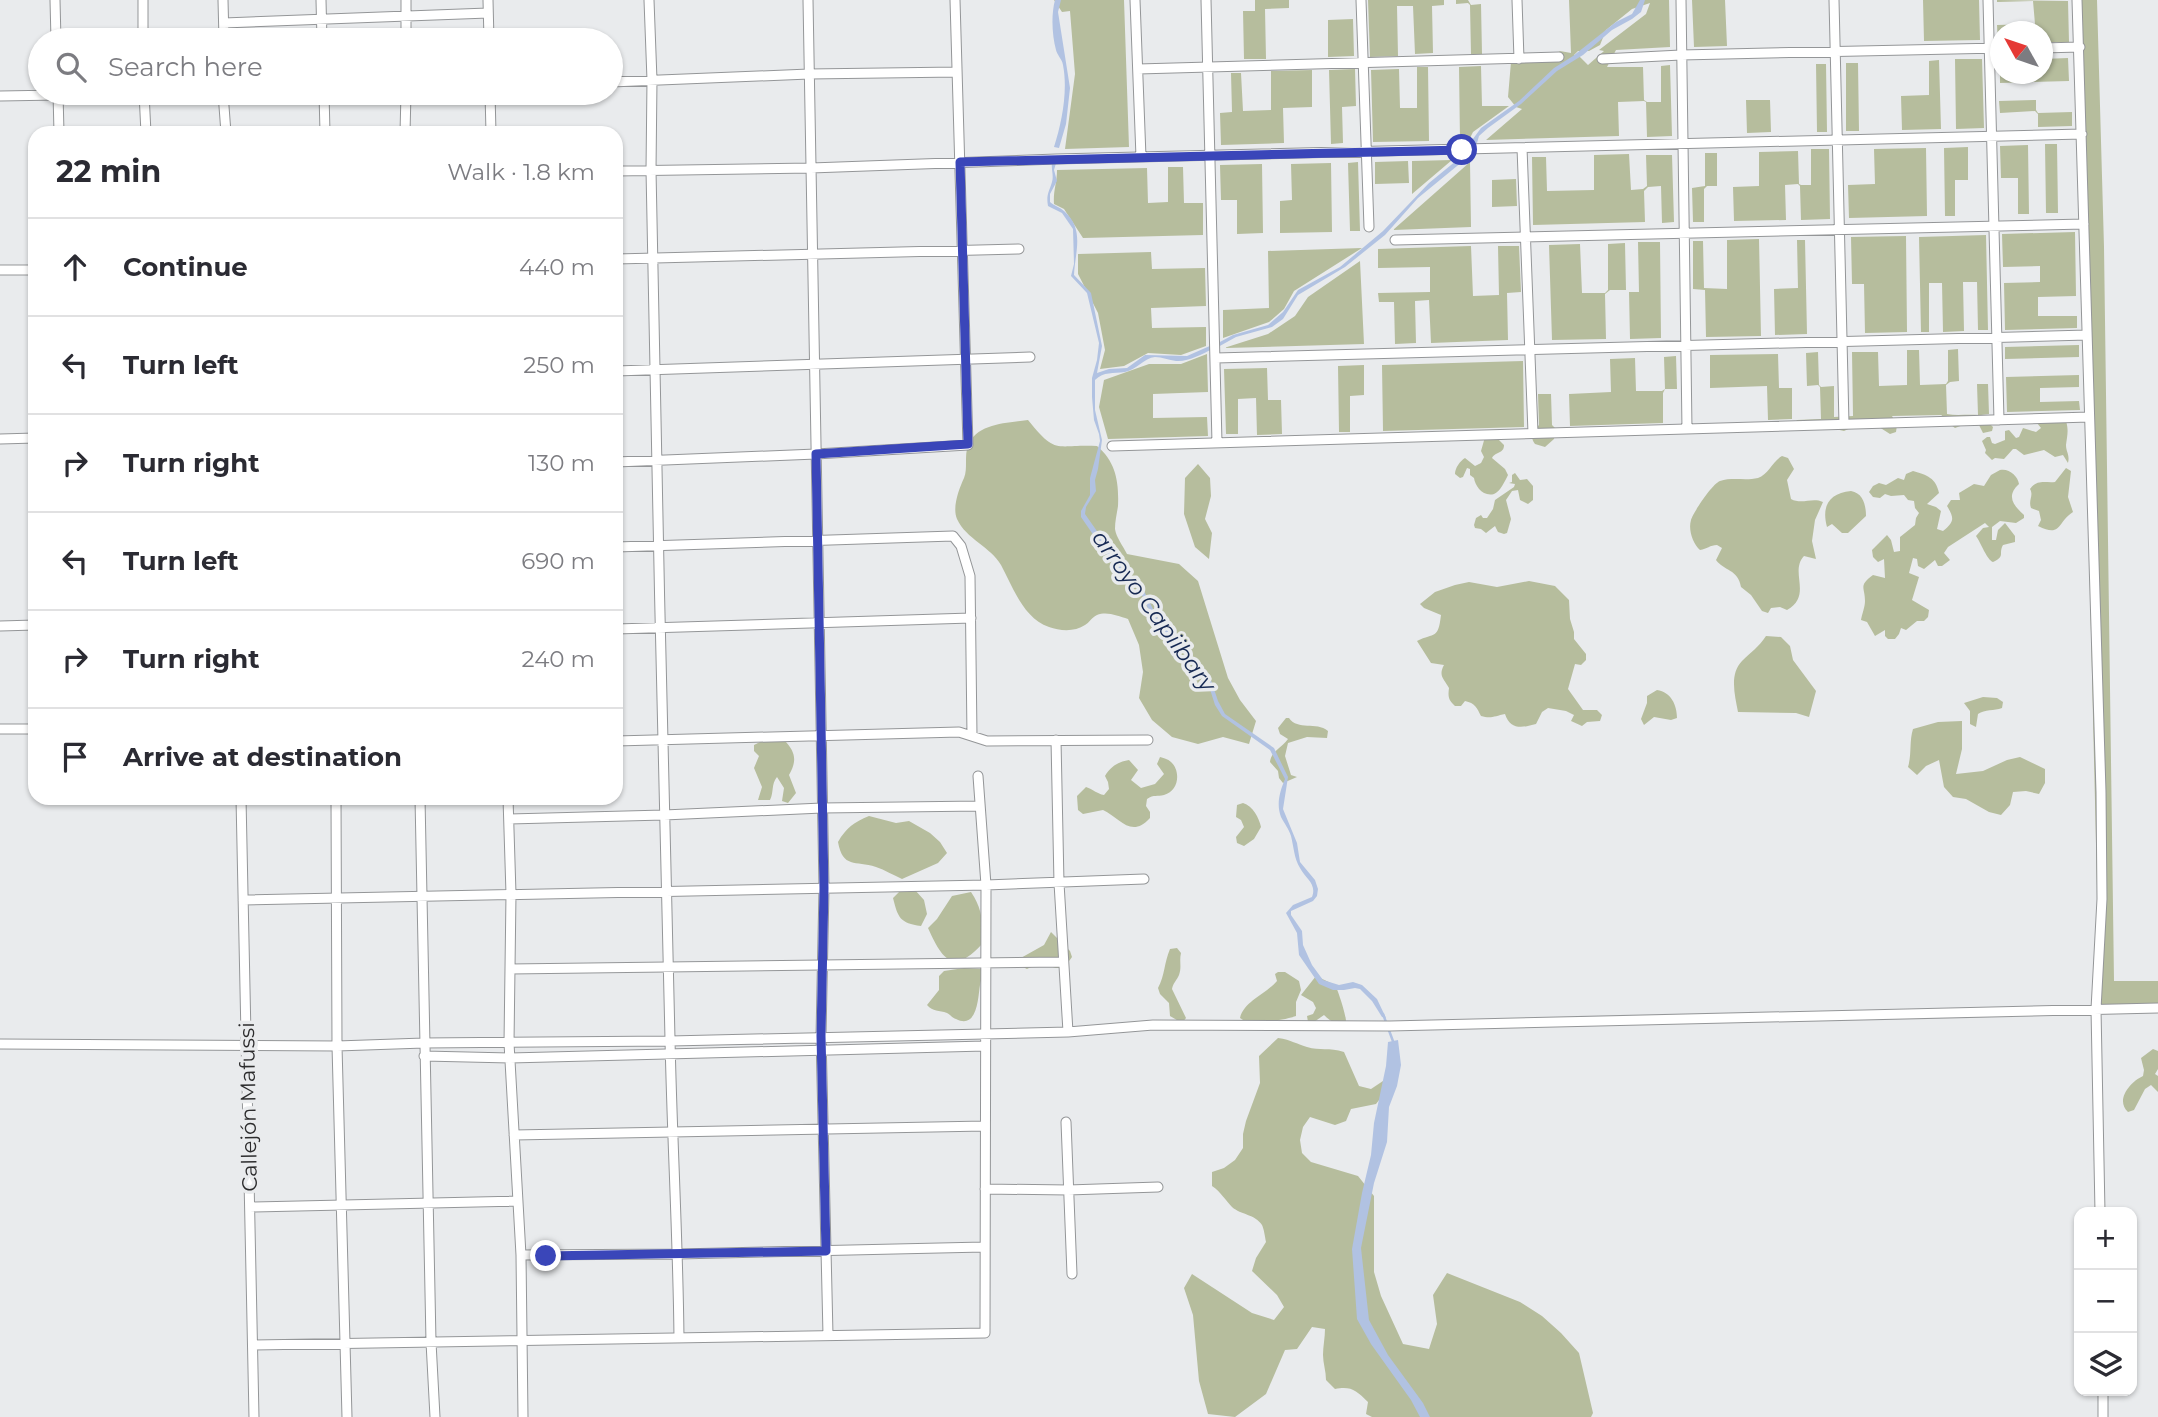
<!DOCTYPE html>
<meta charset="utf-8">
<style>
:root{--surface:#fff;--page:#f7f7f7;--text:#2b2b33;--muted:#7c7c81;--line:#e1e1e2}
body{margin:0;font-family:Montserrat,sans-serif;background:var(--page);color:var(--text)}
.controls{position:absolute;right:21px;bottom:21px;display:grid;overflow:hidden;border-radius:14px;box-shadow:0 2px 5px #0004}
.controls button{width:63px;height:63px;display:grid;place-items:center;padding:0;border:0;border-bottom:2px solid var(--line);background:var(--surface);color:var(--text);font:35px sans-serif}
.compass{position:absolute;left:1990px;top:21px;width:63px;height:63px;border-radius:50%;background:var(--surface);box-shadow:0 2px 5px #0004;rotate:310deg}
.stop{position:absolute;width:21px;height:21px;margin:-16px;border:5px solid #3a46b9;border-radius:50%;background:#fff}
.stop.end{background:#3a46b9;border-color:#fff;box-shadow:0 2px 7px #0008}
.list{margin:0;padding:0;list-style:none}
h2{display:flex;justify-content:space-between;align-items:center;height:91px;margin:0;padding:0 28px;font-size:30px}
h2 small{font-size:23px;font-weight:400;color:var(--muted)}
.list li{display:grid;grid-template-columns:46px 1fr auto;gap:21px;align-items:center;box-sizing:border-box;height:98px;padding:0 28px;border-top:2px solid var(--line)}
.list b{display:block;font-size:26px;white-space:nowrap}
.list em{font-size:23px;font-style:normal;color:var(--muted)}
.icon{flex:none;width:38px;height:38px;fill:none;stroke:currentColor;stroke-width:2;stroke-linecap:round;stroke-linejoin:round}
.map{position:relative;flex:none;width:2158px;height:1417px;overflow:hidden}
.search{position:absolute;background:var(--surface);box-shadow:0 2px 5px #0004;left:28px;top:28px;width:595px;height:77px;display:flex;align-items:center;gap:18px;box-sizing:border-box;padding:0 24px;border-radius:38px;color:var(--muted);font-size:26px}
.panel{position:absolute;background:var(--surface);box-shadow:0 2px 5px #0004;left:28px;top:126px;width:595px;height:679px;border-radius:21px}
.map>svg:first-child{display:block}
.green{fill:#b6bd9d;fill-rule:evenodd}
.water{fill:#b1c2e2}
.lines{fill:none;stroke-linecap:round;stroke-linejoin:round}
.stream{stroke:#b1c2e2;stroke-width:2.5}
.minor-casing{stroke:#949698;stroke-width:11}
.minor{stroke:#fff;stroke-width:9}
.route{stroke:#3a46b9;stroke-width:9}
.labels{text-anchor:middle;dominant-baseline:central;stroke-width:7;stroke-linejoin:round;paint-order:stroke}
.street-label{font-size:21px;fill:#2c2c2d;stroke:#e9ebed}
.water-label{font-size:23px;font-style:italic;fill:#162953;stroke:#e9ebed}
</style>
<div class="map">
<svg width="2158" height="1417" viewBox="0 0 2158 1417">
<rect width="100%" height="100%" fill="#e9ebed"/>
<path class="green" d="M1054 0H1124L1129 147 1065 149 1075 74 1070 11 1062 12Z
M1255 0H1289V8L1265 9 1266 59H1244L1243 11H1255Z
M1368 0H1444V5L1432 6 1433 53 1415 54 1413 6H1397L1398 56 1370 57Z
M1456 0H1468L1471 5 1481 4 1482 54H1471L1470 5 1468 3 1456 4Z
M1569 0H1669L1670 47 1616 50 1607 67H1643L1644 100 1647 102H1661V66L1670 65 1672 136 1647 137 1646 102 1644 101 1618 102 1619 136 1486 140 1522 109 1516 107 1508 97 1511 62 1547 61 1560 51 1571 53ZM1650 3 1646 14 1599 50 1604 51 1588 65 1579 56 1574 55 1578 51H1589L1600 45 1606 30 1632 9Z
M1692 0H1725L1727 46 1694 47Z
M1923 0H1979L1980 40 1924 41Z
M1997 0 2068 1 2069 42H2043L2042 32H2000V44H1998L1997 25 2035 24 2033 1 1997 2Z
M2076 0H2097L2104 247 2114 981H2158V1010L2100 1012Z
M1353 19 1354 56 1328 57V20Z
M2068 58 2069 81 2000 83V74H2042L2043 59Z
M1955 59H1982L1984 128 1956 129Z
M1939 60 1941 129 1902 130 1901 96 1929 95V61Z
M1846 63H1858L1859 131H1846Z
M1816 64H1826L1827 132H1817Z
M1481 66 1482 106H1509L1473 132 1469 140 1460 141 1459 67Z
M1417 67H1428L1429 141 1373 142 1371 70 1399 69 1400 108H1417Z
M1355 69 1356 106 1342 107 1343 143 1331 144 1329 70Z
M1312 70V107L1283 108 1284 143 1221 145 1220 113 1232 112 1231 73H1241L1243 111 1271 110V71Z
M1746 100H1770L1771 132 1747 133Z
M2036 100V110L2038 113 2072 112V126L2038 127V114L2035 111 2000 113 1999 101Z
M2045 144H2057L2058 213H2046Z
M2028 145 2029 214H2018V178H2001L2000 146Z
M1968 147V180H1955V216H1945L1944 148Z
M1926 148 1927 216 1849 218 1848 185 1875 184 1874 149Z
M1811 149H1829L1830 219 1801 220 1800 186 1798 184 1785 185 1786 220 1734 221 1733 187 1759 186V152L1798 151 1799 184 1801 185H1811Z
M1705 153H1717V186H1707L1704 189V222H1693L1692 188 1705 186Z
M1629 154 1631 190 1643 189 1647 186 1646 155H1672L1674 222 1662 223 1661 186 1648 187 1644 191 1645 222 1533 225 1532 157H1546L1547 191 1594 190V155Z
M1452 160 1412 194V161Z
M1408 161 1409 183 1375 184V162Z
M1358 162 1360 231H1350L1348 163Z
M1470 162 1471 227 1393 230Z
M1331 163 1332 232 1280 233V201L1292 200 1291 164Z
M1262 164 1263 233 1237 234V200H1221L1220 165Z
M1168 167H1183L1184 203H1203V235L1083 238 1064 209 1054 204C1053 191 1057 183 1057 170L1147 168 1148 203 1168 202Z
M1516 179 1517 206 1492 207V180Z
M2075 232 2076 296 2038 297V316H2077V328L2005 330 2004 283 2040 282V266L2003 267 2002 234Z
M1986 235 1988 330H1978L1977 282H1963L1964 331 1943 332 1942 283H1929V332H1921L1919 237Z
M1906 236 1907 332 1865 333 1864 284H1852L1851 237Z
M1759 239 1761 336 1706 337 1705 290 1693 289V241H1703L1704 288 1727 289V240Z
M1797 240H1805L1807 334 1775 335 1774 289 1798 288Z
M1638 242H1660L1661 338 1630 339 1629 292H1639Z
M1625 243 1626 290H1610L1605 294 1606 339 1552 340 1549 245 1580 244 1582 293H1605L1608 290V244Z
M1471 246 1473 296 1499 295 1498 246H1519L1521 292 1507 293 1508 340 1431 343 1429 300 1415 301 1416 343 1395 344 1394 302H1379L1378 293 1430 292V267L1378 268V249Z
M1362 248 1294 291 1284 309 1269 322 1223 338V310L1269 308 1268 251Z
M1151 252 1152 269 1205 268 1206 306 1151 308 1152 328 1206 327V346L1181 355 1148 353 1124 366 1100 369 1105 350 1098 313 1078 274V254Z
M1360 261 1364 344 1224 348 1268 334 1295 316 1308 297Z
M2079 345V357L2005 359V347Z
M1958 349 1959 381 1950 382 1946 385 1947 414C1957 416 1967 414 1978 415L1977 384H1988L1989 414 1981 415 1993 427 1992 431 1983 433 1979 425 1976 426 1971 422 1955 428 1948 423 1939 426 1936 425 1942 415 1892 416 1897 425 1896 432 1890 434 1879 427 1868 429 1855 426 1844 431 1831 428 1794 427 1797 420 1821 419 1820 387 1818 385 1807 386 1806 353 1818 352 1819 385 1821 387 1834 386V417L1853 416 1852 352H1878L1879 386 1907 385V350H1919L1920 385 1946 384 1948 381V350Z
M1207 354 1208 392 1153 394V418L1207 417 1208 436 1108 439 1099 407 1104 380 1149 364H1181Z
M1778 354 1779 388H1792V419L1768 420 1767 386 1710 388V355Z
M1676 356 1677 389H1665L1663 393V423L1570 426 1569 394 1611 392 1610 359 1635 358 1636 391H1662L1665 389 1664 357Z
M1523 361 1524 427 1383 431 1382 365Z
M1364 365V395L1350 396V432H1339L1338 366Z
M1267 368 1268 400H1281L1282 434 1257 435 1256 398 1238 399V434H1226L1224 369Z
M2079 375V387L2040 388V402L2079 401 2080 410 2007 412 2006 377Z
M1538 394H1551L1552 425 1556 429 1554 439 1545 447 1535 444C1529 436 1533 431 1539 425Z
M1028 420C1057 456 1055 444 1097 446 1116 462 1119 482 1118 506 1117 513 1115 521 1115 529 1116 537 1123 546 1127 554L1179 564 1198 581 1228 678 1240 700 1256 721 1249 744 1223 737 1198 744 1172 737 1152 720 1139 698 1143 672 1139 645 1128 619C1118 616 1107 611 1097 615 1092 617 1089 623 1085 625 1075 632 1060 631 1049 627 1023 618 1013 587 1001 565 991 547 966 539 957 519 952 507 959 489 964 478 968 468 964 456 968 446 976 423 1008 423 1028 420Z
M2066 421C2069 431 2067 436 2066 445 2066 452 2070 455 2068 463L2063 455 2055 457 2044 450 2024 455 2016 449H2013L2004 459 1995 458 1992 460 1985 453 1986 450 1982 441 1987 437H1990L1992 443 1995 444 2005 440V431L2009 430 2016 438 2019 437 2023 428 2036 432 2041 428 2037 423Z
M1494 435 1504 445C1504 454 1496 451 1492 458L1505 469 1508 475C1505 481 1500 492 1494 494 1483 497 1475 486 1474 478L1470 475V469L1467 468 1463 477 1460 478 1455 474C1455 468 1460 461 1465 458L1475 466 1481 463 1484 457 1481 451 1485 437Z
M1782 456 1788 458 1794 469 1787 480 1791 499C1802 505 1812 497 1823 502L1815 520 1812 541 1816 559 1804 556C1789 572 1813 595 1787 610L1780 607 1771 608 1768 613 1762 611 1751 595 1741 587C1738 569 1724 571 1716 560L1722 548 1717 545C1710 545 1707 549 1700 550 1693 544 1688 530 1691 520 1693 513 1712 484 1720 481 1732 477 1746 481 1758 478 1768 475 1773 461 1782 456Z
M1198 464 1210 478 1211 496 1205 519 1212 533 1209 559 1195 547 1184 514 1185 478Z
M2066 468 2071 471 2068 497 2073 512C2057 522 2062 538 2038 526L2041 520 2039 511 2031 508C2028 500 2034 496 2030 489 2037 479 2045 483 2055 482Z
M2000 470C2009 468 2018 476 2019 484 2006 496 2013 505 2024 515V518L2016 523 2000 521 1992 527V540H1996L1998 530 2005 523 2015 536V542L2003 545C1998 554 2006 556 1993 562 1987 560 1981 543 1976 536L1983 528 1989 527 1985 523 1948 547 1944 553 1950 560 1942 566H1938L1935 560 1924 569 1918 566 1917 559 1913 558 1909 573 1919 577 1912 600 1929 610 1928 617 1924 621H1917L1906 630 1901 628 1899 634 1895 639H1888L1885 636V630L1875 636 1867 622 1861 620C1862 614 1865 607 1865 601 1865 587 1858 586 1873 575L1885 578 1884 559 1878 562 1873 557 1872 550 1887 535 1891 540 1894 552 1900 551V537L1915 525 1916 518 1919 513 1915 508 1914 501 1908 500 1904 495 1891 496 1885 494 1880 498 1873 497 1869 492 1873 486 1879 483 1886 485 1898 478 1904 480 1906 474 1913 471C1927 475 1936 478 1939 493L1927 504 1936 507 1941 511 1937 529 1943 531C1955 521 1954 518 1947 506L1951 500H1960L1959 493 1974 484 1984 486 1991 475Z
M1515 473 1520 480 1527 479 1533 486V500L1528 504 1520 500 1518 490 1512 491 1506 500 1511 519 1507 533 1504 534 1498 532 1495 526 1486 533 1481 529 1475 528 1474 525 1476 518 1481 515 1483 518H1487L1493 509 1495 500 1514 487 1515 484 1509 483 1512 482V475Z
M1851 491C1863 493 1866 505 1866 516L1848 533H1842L1832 524 1827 527C1821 505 1830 493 1851 491Z
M1529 581 1555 586 1569 600 1570 619 1574 632V639L1586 654V660L1581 665 1575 664 1568 689 1583 710H1597L1602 715 1600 721 1587 722 1582 726 1571 721 1574 715 1566 711 1548 708 1542 712 1536 724C1522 728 1510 730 1505 714 1495 716 1491 719 1481 716 1477 708 1475 703 1465 701L1461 706H1455C1448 700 1448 696 1449 688 1444 679 1438 676 1444 665L1431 663 1417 641C1435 632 1438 640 1441 615L1424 608 1420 604 1435 592 1455 585 1469 582 1497 587Z
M1766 636 1781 637 1790 646 1793 660 1816 691 1809 717 1796 713 1738 712C1735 696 1729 674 1742 661 1751 652 1759 647 1766 636Z
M1657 690C1671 692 1677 705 1677 718L1671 720 1654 717 1644 725 1641 719 1647 703V696Z
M1983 697 1997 698 2003 702 2002 708C1994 711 1985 709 1978 714L1976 727 1970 724V711L1964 703Z
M1286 718H1289C1298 731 1316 721 1328 731L1327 738 1307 737 1288 743 1285 756 1291 775 1297 777 1283 783 1279 778 1278 771 1270 762C1271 751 1282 748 1288 739L1280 734 1278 728Z
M1962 721V749L1956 774 1983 771 2007 760 2020 757 2045 769V783L2039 794 2026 791 2013 792 2010 805 2001 815 1989 812 1966 799 1953 797 1944 787 1939 760 1926 766 1917 775 1908 767C1912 754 1909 742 1913 729L1938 722Z
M766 739 784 740C796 752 797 761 789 775L796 793 788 803 782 801 784 788 777 777C771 784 774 792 770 800H758L762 787 754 768 759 756 754 751V745Z
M1160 757C1163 758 1168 759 1171 762 1181 771 1179 791 1164 795 1157 797 1154 794 1147 799L1146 806 1150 812V818C1131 839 1120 818 1103 810L1083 814 1078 810 1077 796 1086 787C1093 789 1097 794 1104 795L1109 789 1108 782 1105 776C1111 766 1118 762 1129 760L1138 770 1131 780 1141 788 1155 784 1164 774 1157 764Z
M1243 803C1253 806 1259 818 1261 827L1254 839 1244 846 1237 843 1236 837 1244 827 1241 820 1236 817 1237 805Z
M869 816 896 823 909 821 930 833 940 842 947 853 938 863 902 879C893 875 885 870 876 867 855 860 843 869 838 842 846 828 854 822 869 816Z
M902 889 915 890 924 900 927 914 921 926C900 923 898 918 893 898Z
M971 892C983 910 983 923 982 944 953 976 942 959 928 928L937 919 952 896Z
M1051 932 1070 951 1072 957C1057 979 1052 961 1039 964 1035 965 1031 967 1027 969L1021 966 1019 959 1044 945Z
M1177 948 1181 953C1179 961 1182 967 1179 975 1177 980 1173 983 1172 989L1186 1018 1182 1023 1170 1016 1169 1003 1160 994 1158 988C1165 975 1164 963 1170 949Z
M964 968 985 969C983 974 981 979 980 985 978 996 978 1030 956 1019 952 1018 950 1014 947 1013 939 1010 933 1012 927 1005L939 990V976L944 971Z
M1278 972H1285L1299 981 1301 990 1296 1002V1016C1275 1023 1263 1020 1243 1020L1240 1018C1244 1001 1266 994 1277 981L1275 974Z
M1316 976 1335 985C1338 990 1346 1015 1346 1021 1336 1025 1331 1022 1324 1015L1314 1022H1308L1307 1016 1313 1014 1316 1008 1313 1002 1301 995Z
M1278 1038C1292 1040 1296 1044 1307 1047 1320 1051 1329 1047 1344 1052L1359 1086 1371 1089 1383 1081V1095L1376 1104 1351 1109 1346 1121 1335 1125 1310 1117 1303 1127 1300 1140 1302 1153 1311 1162 1358 1176 1374 1196V1272L1381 1296 1403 1344 1429 1349 1437 1324 1433 1295 1447 1273 1520 1302 1542 1316 1561 1333 1579 1353 1593 1413 1591 1417H1372L1366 1414 1368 1402C1356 1390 1351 1386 1335 1389L1326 1380C1326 1371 1323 1363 1323 1355 1323 1346 1325 1338 1325 1329L1312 1327 1297 1349 1285 1350 1266 1394 1235 1417 1208 1414 1199 1381 1193 1315 1184 1288 1192 1274 1252 1313 1274 1320 1284 1307 1277 1295 1252 1271 1256 1258 1266 1242C1265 1237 1264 1229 1262 1225 1255 1214 1241 1215 1232 1207 1225 1200 1221 1192 1212 1186V1172L1224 1168 1235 1160 1243 1148V1134L1246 1121 1260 1083 1259 1056Z
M2153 1049 2158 1051V1069L2155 1074 2158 1076V1092L2151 1085 2145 1089 2134 1110 2128 1112C2115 1100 2130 1082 2143 1076L2144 1070 2141 1058Z"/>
<path class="water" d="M1055 0H1061L1058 12 1070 88 1066 124 1059 148 1054 147C1062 122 1068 91 1063 65 1062 59 1057 55 1056 50 1052 35 1051 15 1055 0Z
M1640 0H1645L1641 12 1632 19 1612 30 1583 55 1557 71 1521 104 1488 128 1479 136 1477 143H1470L1481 128 1519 101 1554 68 1573 56 1616 22 1632 14Z
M1462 156 1468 157 1418 198 1385 235 1345 267 1298 295 1283 319 1272 327 1236 337 1218 347V343L1233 335 1268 325 1283 312 1298 290 1340 267 1383 231 1429 183Z
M1052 163H1056L1054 170 1057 181 1050 194V202C1054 206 1060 207 1064 211 1085 229 1075 252 1074 275L1091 293 1102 346 1097 373 1109 369 1127 368 1145 355 1187 356 1212 345 1213 349C1201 354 1189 362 1176 361 1169 360 1162 357 1155 357 1144 358 1136 370 1125 372 1113 374 1104 371 1095 380V410L1102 440 1098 469 1095 480 1096 491 1086 507 1085 514 1129 577 1140 583 1159 621 1171 633 1183 640 1195 665 1211 680 1218 701 1225 714 1274 748 1288 777 1283 809 1297 843 1300 862 1315 880 1318 889 1317 896 1313 901 1291 911V915L1302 931 1303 945 1312 965 1323 980 1339 985 1353 982 1362 985 1377 999 1386 1018 1382 1017 1372 1001 1360 989 1355 988 1344 990H1333L1319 984 1299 955 1297 933 1286 913 1293 905 1312 897C1317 884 1306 879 1300 868 1294 858 1294 848 1291 836 1289 829 1284 823 1281 817 1276 804 1280 791 1285 779L1270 750 1222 716 1215 705 1208 683 1194 669 1183 648 1160 629 1153 619 1140 591 1116 568 1081 517V511L1090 495V478L1100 441 1099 434 1094 420 1092 397V378L1097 360 1099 343 1087 293 1071 276 1074 264 1073 229 1062 213 1048 206C1046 195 1049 192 1052 182 1054 176 1051 169 1052 163Z
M1398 1040 1401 1065 1397 1086 1389 1107 1387 1142 1374 1183 1361 1248 1369 1320 1388 1355 1423 1403 1430 1417H1420L1411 1400 1371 1344 1357 1319 1352 1249 1362 1193 1371 1155 1374 1123 1386 1066 1388 1042Z"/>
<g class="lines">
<path class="stream" d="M1383 1014 1394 1044"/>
<defs>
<path id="minor" d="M55 0 56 40
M143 0V40
M223 0 224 40
M321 0 322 40
M406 0V40
M488 0 489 40
M649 0 652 80 651 170C657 460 662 749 670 1039 672 1138 678 1238 679 1338
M808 0 824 888 821 1036 828 1335
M1135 0 1141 157
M1206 0 1217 443
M1361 0 1369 227
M1517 0 1519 59
M1681 0 1687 429
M1834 0 1844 424
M1988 0 1999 420
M2077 0 2101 792 2102 899 2096 1009 2100 1212
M224 23 488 13
M2042 48 2080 47
M1602 59 1681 55 2000 48
M1138 69 1559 57
M611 82 809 74 957 72
M58 93 59 133
M144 93 146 133
M223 93 226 133
M324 93 325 133
M490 93 491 133
M0 96 175 93
M405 133 406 93
M1522 148 1533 433
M616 171 811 168 1056 159 2082 134
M1395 240 2084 224
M616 259 1019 249
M0 270H35
M1216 358 2087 335
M616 371 1030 357
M0 439 35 438
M1112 446 2089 417
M616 462 816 454 968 445 955 0
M616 547 953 536 961 546 970 576 972 736
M0 626 35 625
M616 629 971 618
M0 729H35
M1056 740 1059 883 1068 1032
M616 741 959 732 987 741 1148 740
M241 798 254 1417
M336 798 337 1046 347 1417
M420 798 431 1342 435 1417
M508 798 511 894 509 1043 521 1255 523 1417
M509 819 664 815 822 808 980 806
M243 900 986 885 1144 879
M510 969 1063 962
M0 1044 337 1046 424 1043 670 1041 1068 1032 1153 1025 1390 1026 2158 1008
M424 1056 510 1058 985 1046
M1066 1122 1072 1274
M514 1135 985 1126
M985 1189 1068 1190 1158 1187
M250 1207 518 1201
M521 1255 678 1254 984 1247
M253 1345 985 1333 986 885 978 776
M2103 1391V1417"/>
</defs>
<use href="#minor" class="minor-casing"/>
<use href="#minor" class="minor"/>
</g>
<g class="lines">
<path class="route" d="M546 1256 826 1251 821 1036 824 888 816 454 968 444 960 162 1462 150"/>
</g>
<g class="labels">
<g class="street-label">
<text transform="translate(248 1107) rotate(-91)">Callejón Mafussi</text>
</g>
<g class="water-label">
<text transform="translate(1154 611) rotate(54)">arroyo Capiibary</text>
</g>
</g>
</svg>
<div class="controls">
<button>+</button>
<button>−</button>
<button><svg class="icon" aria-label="layers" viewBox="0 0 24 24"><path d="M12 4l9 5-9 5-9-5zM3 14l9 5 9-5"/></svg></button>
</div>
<svg class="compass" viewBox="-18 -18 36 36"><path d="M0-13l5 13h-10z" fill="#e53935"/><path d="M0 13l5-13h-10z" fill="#7c7c81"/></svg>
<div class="stop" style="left:1462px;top:150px"></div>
<div class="stop end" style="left:546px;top:1256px"></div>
<div class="search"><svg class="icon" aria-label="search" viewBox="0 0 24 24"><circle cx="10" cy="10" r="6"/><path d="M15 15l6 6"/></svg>Search here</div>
<section class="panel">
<h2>22 min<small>Walk · 1.8 km</small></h2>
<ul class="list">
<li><svg class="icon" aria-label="ahead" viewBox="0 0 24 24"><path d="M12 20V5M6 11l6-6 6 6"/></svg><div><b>Continue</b></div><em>440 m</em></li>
<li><svg class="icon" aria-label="left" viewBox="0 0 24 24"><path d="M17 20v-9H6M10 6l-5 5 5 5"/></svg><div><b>Turn left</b></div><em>250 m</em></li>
<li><svg class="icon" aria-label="right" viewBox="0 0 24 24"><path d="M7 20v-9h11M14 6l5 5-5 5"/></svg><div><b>Turn right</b></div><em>130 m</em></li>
<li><svg class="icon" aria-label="left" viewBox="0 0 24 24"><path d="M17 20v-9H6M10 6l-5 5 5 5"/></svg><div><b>Turn left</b></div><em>690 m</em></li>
<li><svg class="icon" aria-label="right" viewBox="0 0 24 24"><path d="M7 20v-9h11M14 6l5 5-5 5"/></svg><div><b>Turn right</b></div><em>240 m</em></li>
<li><svg class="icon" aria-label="arrive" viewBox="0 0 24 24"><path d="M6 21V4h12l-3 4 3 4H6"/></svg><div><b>Arrive at destination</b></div></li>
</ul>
</section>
</div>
